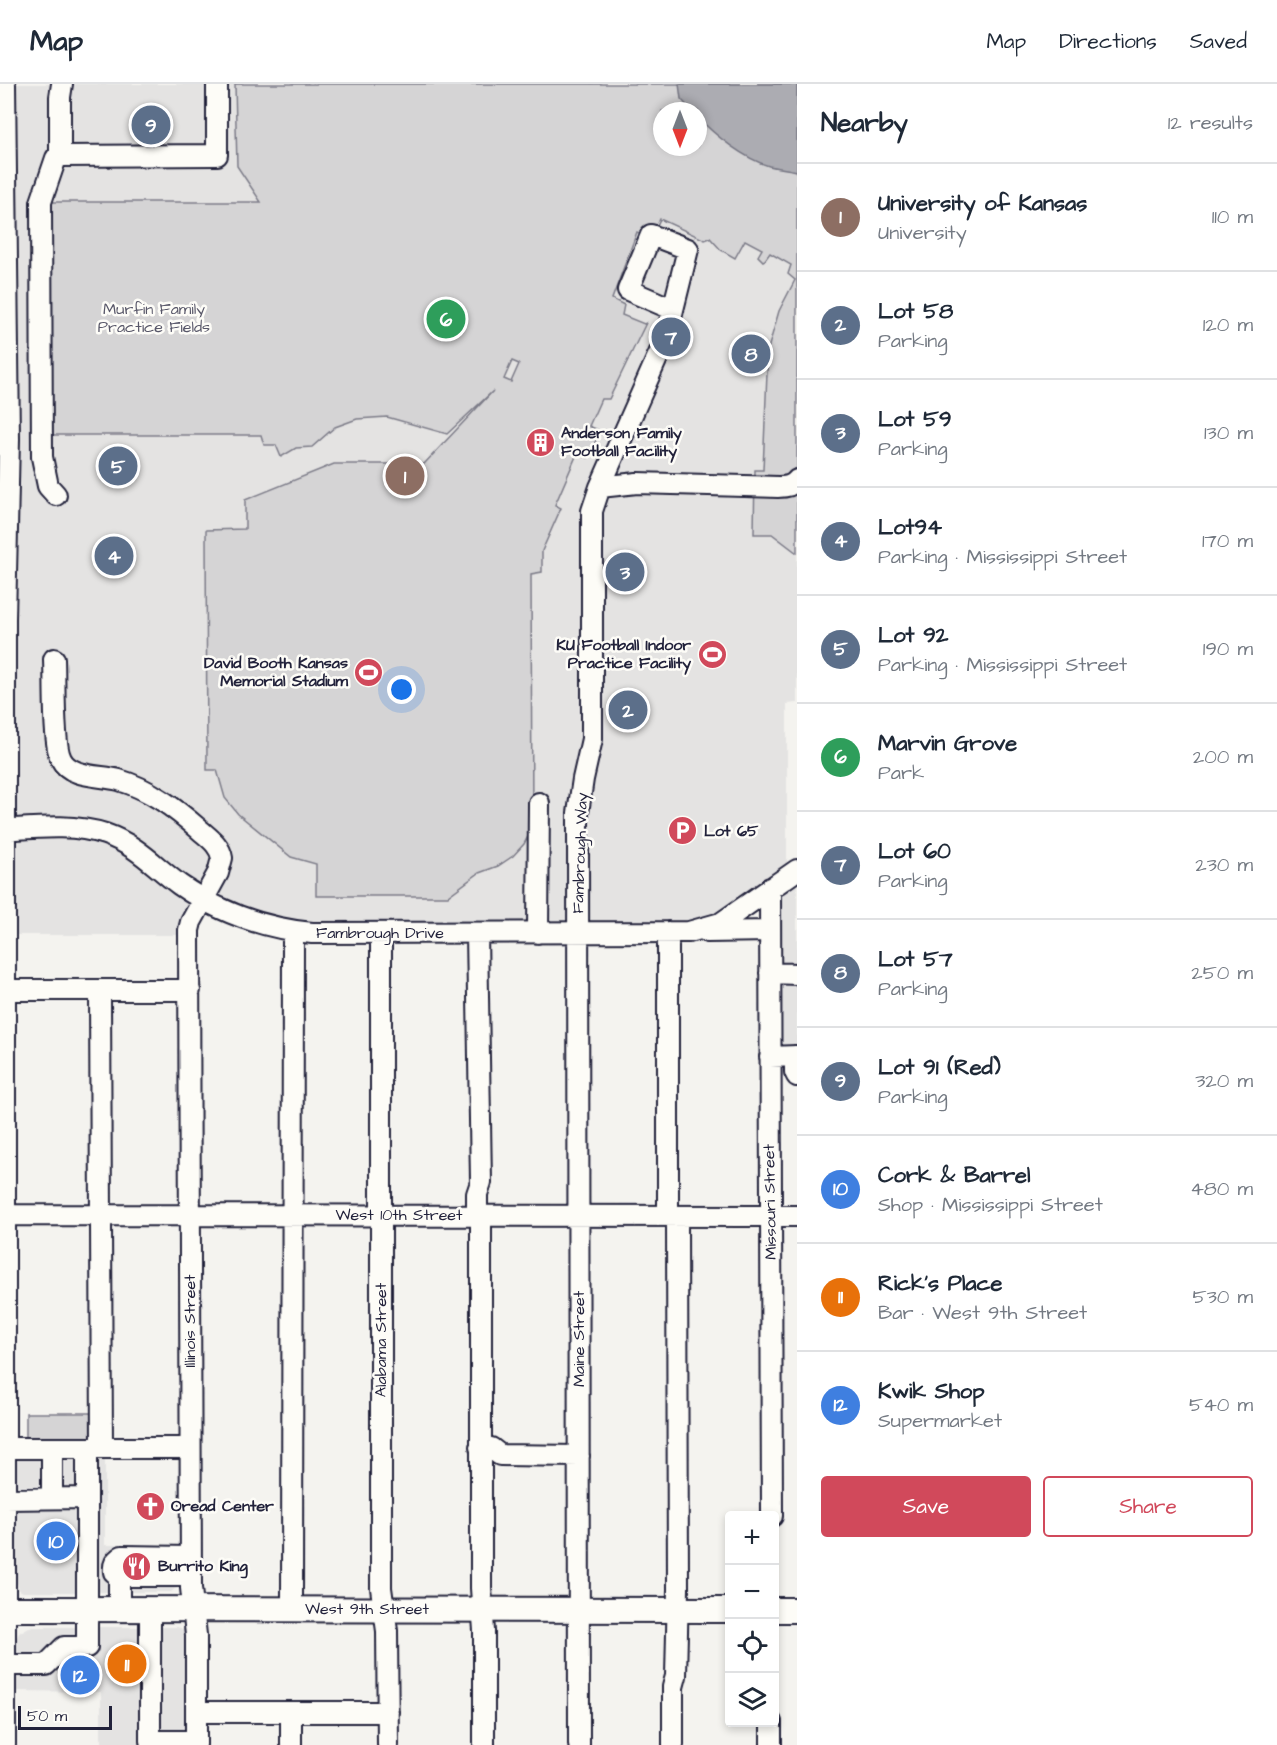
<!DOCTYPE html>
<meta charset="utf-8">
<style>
:root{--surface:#fff;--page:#f2f2f3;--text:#1f2937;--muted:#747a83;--line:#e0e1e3;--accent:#d1495b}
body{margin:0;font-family:"Architects Daughter",sans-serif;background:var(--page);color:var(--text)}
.controls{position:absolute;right:18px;bottom:18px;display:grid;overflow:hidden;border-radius:6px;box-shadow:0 3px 9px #0003}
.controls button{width:54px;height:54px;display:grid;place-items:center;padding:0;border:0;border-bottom:2px solid var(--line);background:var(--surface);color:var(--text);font:30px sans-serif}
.compass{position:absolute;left:653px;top:18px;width:54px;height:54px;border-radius:50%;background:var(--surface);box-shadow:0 3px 9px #0003;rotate:180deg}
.scale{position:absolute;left:18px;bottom:15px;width:94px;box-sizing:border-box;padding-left:6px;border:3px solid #22223b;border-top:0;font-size:16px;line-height:21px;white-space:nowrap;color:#22223b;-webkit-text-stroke:4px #fdfcf7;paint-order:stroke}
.you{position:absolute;left:402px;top:606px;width:21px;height:21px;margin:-15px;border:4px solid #fff;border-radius:50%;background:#1a73e8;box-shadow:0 0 0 9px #1a73e833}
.badge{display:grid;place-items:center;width:39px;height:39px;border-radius:50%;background:var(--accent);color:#fff;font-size:20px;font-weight:700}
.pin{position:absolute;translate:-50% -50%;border:3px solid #fff;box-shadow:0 2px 6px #0006}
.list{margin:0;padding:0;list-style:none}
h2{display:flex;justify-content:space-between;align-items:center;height:78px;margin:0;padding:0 24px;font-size:26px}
h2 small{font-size:20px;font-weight:400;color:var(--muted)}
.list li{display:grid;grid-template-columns:39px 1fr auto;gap:18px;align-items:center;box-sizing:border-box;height:108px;padding:0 24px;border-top:2px solid var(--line)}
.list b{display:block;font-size:22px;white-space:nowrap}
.list p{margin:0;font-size:20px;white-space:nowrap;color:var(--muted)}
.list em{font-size:20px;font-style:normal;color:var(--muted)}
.actions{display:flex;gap:12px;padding:18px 24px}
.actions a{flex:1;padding:14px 0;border:2px solid var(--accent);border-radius:6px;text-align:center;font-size:21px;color:var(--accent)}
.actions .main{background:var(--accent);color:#fff}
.icon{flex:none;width:33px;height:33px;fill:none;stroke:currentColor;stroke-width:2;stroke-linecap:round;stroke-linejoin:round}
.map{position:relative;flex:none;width:797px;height:1661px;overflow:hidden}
header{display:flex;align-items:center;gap:36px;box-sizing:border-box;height:84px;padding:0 30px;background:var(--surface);border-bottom:2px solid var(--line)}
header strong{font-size:28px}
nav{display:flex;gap:33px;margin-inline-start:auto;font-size:21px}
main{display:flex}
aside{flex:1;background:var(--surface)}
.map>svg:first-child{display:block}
.built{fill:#e4e3e2;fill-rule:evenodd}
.green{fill:#d5d4d5;stroke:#7c7b88;stroke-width:1.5;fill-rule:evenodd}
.water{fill:#acacb2;stroke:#757582;stroke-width:1.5}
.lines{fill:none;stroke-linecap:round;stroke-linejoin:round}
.minor-casing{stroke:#22223b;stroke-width:24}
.major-casing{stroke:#22223b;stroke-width:28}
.minor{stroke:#fdfcf7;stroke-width:20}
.major{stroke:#fdfcf7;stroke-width:24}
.labels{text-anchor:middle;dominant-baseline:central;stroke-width:5;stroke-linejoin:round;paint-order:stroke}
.park-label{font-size:16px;fill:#585769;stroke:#fdfcf7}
.poi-label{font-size:16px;font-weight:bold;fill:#22223b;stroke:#fdfcf7;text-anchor:start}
.street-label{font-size:16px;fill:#22223b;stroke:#fdfcf7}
</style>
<header>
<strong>Map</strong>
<nav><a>Map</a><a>Directions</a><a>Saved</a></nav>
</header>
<main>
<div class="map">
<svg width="797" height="1661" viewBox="0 0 797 1661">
<rect width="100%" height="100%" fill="#f4f3ef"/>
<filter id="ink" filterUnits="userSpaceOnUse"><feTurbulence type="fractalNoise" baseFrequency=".0167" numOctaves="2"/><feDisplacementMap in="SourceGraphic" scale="12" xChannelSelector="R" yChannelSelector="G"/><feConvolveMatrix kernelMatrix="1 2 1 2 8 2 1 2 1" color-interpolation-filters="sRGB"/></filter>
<g filter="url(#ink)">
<path class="built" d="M0 0H797V619L787 620V783L724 827 697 840 318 843 272 833 232 817 201 800 185 828 181 851H15L13 165ZM662 27H698V63H662Z
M797 796V961H778L779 813 783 807Z
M105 1369V1461H182V1498L179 1502 171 1508H23L19 1506 16 1496 15 1372Z
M29 1543H177L183 1545 187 1551 188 1661H101V1608L14 1607V1559L19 1549Z"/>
<path class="green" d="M235 0H797V469L772 450H754L755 386H763L768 265 779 227 795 196 788 190 791 181 770 169 765 176 763 177 758 172 762 165 745 156 735 174 721 166 710 154 705 156 660 135 651 154 637 148 612 215 624 221 622 231 644 240 646 239 609 315H601L589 342 600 347 588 374 577 370 555 421 561 424 542 467V488L531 490 532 744 524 760 513 772 498 782 479 789 448 812H316V780L291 773 238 730 225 714 217 686H207L206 446 245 445V416L334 380H424L493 307 447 350 387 333 357 335 335 343 312 363 296 364 281 373 276 361H264L261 351H46V118H261L237 82ZM662 27H698V63H662ZM512 277 519 280 511 298 504 295Z
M26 1329H94V1358H26Z"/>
<path class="water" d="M679 0H797V87C788 85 778 84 769 82 745 75 714 51 698 33V27H692L681 15Z"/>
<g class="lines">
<defs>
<path id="minor" d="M5 0 9 355 5 535V1661
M62 0 60 13V72L217 71V0
M600 403 637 399 778 403C785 403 793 402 797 396
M56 411 48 402 42 373 41 118 56 74 60 72
M54 575C55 596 53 660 61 675 70 694 101 691 119 696 150 705 176 725 200 746 209 754 220 761 222 774L218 789 191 838 189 846 191 1504 196 1551V1661
M0 746C34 744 72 739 105 750 137 761 154 782 180 801 220 829 264 844 312 849L689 848 721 839 797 786
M770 804 772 1432
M668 848V1132
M707 848 770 847
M477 849 481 1098 477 1110V1131
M538 849 539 719
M381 850V1504L387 1547 388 1661
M770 889 797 890
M5 906H190
M100 907 102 1364
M795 972V988L797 992
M770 973 797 972
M0 1131 797 1132
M481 1131V1504L484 1547V1661
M480 1363 491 1364 500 1371 579 1372
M5 1364H190
M52 1364V1414
M87 1364V1414
M191 1473 122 1472C115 1477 113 1480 114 1488L119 1492H191
M119 1492V1525
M150 1525V1657H196
M292 1525 293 847
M5 1581H46L64 1563H87V1414L5 1415
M196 1628H388
M291 1628V1661
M771 1638V1661
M579 1661 578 729 583 695 592 655V427L600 403 666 254 688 165 651 151 628 206 672 225
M673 1661V1603L676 1592 678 1505 677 1132"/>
<path id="major" d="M5 1525 730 1526
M774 1526H797"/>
</defs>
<use href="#minor" class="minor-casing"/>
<use href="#major" class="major-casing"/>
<use href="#minor" class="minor"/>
<use href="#major" class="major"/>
</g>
</g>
<defs>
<symbol id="building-disc" viewBox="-11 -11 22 22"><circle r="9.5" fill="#d1495b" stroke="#fdfcf7"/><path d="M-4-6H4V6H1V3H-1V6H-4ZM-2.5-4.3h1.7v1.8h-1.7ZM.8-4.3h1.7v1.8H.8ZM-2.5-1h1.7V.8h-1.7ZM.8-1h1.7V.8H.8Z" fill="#fff"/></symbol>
<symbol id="stadium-disc" viewBox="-11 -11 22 22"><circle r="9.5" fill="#d1495b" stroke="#fdfcf7"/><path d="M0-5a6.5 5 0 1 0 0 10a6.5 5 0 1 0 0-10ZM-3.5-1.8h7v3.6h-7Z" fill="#fff"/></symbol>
<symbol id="parking-disc" viewBox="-11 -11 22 22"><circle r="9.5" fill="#d1495b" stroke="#fdfcf7"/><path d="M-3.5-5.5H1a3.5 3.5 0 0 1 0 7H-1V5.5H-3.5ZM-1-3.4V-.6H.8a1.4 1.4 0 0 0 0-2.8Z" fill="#fff"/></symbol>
<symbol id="church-disc" viewBox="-11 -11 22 22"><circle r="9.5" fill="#d1495b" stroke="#fdfcf7"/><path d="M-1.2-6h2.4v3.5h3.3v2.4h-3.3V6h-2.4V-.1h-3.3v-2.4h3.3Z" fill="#fff"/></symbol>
<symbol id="restaurant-disc" viewBox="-11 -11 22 22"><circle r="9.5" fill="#d1495b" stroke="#fdfcf7"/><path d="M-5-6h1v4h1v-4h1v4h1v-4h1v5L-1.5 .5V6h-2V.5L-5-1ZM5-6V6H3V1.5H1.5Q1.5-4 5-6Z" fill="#fff"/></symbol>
</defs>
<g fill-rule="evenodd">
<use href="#building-disc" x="524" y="342" width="33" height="33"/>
<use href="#stadium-disc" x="696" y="554" width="33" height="33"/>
<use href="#stadium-disc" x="352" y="572" width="33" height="33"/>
<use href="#parking-disc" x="666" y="730" width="33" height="33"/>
<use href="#church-disc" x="134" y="1406" width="33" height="33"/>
<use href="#restaurant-disc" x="120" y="1466" width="33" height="33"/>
</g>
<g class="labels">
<g class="park-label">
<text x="154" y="225">Murfin Family<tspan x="154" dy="18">Practice Fields</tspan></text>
</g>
<g class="poi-label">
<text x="561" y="349">Anderson Family<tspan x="561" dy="18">Football Facility</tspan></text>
<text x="691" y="561" text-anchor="end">KU Football Indoor<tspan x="691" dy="18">Practice Facility</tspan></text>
<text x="348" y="579" text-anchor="end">David Booth Kansas<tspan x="348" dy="18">Memorial Stadium</tspan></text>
<text x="704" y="747">Lot 65</text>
<text x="171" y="1422">Oread Center</text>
<text x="158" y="1482">Burrito King</text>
</g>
<g class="street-label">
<text transform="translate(580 769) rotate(-88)">Fambrough Way</text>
<text x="380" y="849">Fambrough Drive</text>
<text transform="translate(770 1118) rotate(-91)">Missouri Street</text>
<text x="399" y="1131">West 10th Street</text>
<text transform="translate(190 1237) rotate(-90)">Illinois Street</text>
<text transform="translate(579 1255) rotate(-90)">Maine Street</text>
<text transform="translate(381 1256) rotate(-90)">Alabama Street</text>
<text x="367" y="1525">West 9th Street</text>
</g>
</g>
</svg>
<div class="controls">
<button>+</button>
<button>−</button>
<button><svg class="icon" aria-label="locate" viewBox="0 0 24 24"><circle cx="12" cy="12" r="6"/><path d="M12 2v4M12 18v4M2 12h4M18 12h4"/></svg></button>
<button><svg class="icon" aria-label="layers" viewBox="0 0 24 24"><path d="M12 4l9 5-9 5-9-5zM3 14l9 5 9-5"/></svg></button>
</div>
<svg class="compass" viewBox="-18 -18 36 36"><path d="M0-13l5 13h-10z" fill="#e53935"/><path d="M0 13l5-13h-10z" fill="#747a83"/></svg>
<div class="scale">50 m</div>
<div class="you"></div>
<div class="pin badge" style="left:405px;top:392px;background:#8d6e63">1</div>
<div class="pin badge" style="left:628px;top:626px;background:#5c6f8a">2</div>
<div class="pin badge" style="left:625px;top:488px;background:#5c6f8a">3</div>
<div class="pin badge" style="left:114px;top:472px;background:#5c6f8a">4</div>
<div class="pin badge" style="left:118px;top:382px;background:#5c6f8a">5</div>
<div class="pin badge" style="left:446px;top:235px;background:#2e9e5b">6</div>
<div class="pin badge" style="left:671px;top:253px;background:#5c6f8a">7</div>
<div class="pin badge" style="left:751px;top:270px;background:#5c6f8a">8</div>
<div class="pin badge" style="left:151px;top:41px;background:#5c6f8a">9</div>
<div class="pin badge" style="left:56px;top:1457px;background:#3f7fe0">10</div>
<div class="pin badge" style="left:127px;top:1580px;background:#e8710a">11</div>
<div class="pin badge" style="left:80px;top:1591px;background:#3f7fe0">12</div>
</div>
<aside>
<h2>Nearby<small>12 results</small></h2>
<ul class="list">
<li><span class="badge" style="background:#8d6e63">1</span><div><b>University of Kansas</b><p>University</p></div><em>110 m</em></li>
<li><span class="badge" style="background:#5c6f8a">2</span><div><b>Lot 58</b><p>Parking</p></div><em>120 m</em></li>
<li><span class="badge" style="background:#5c6f8a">3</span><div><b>Lot 59</b><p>Parking</p></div><em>130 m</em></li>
<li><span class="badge" style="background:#5c6f8a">4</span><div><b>Lot94</b><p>Parking · Mississippi Street</p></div><em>170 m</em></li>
<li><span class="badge" style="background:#5c6f8a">5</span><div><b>Lot 92</b><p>Parking · Mississippi Street</p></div><em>190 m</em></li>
<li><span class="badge" style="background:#2e9e5b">6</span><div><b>Marvin Grove</b><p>Park</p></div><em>200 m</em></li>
<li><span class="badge" style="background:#5c6f8a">7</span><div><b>Lot 60</b><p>Parking</p></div><em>230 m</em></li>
<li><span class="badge" style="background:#5c6f8a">8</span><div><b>Lot 57</b><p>Parking</p></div><em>250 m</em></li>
<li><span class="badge" style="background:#5c6f8a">9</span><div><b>Lot 91 (Red)</b><p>Parking</p></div><em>320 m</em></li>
<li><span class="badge" style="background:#3f7fe0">10</span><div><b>Cork &amp; Barrel</b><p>Shop · Mississippi Street</p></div><em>480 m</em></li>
<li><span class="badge" style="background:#e8710a">11</span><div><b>Rick's Place</b><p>Bar · West 9th Street</p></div><em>530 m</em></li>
<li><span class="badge" style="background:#3f7fe0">12</span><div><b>Kwik Shop</b><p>Supermarket</p></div><em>540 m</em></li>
</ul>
<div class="actions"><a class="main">Save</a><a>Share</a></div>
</aside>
</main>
